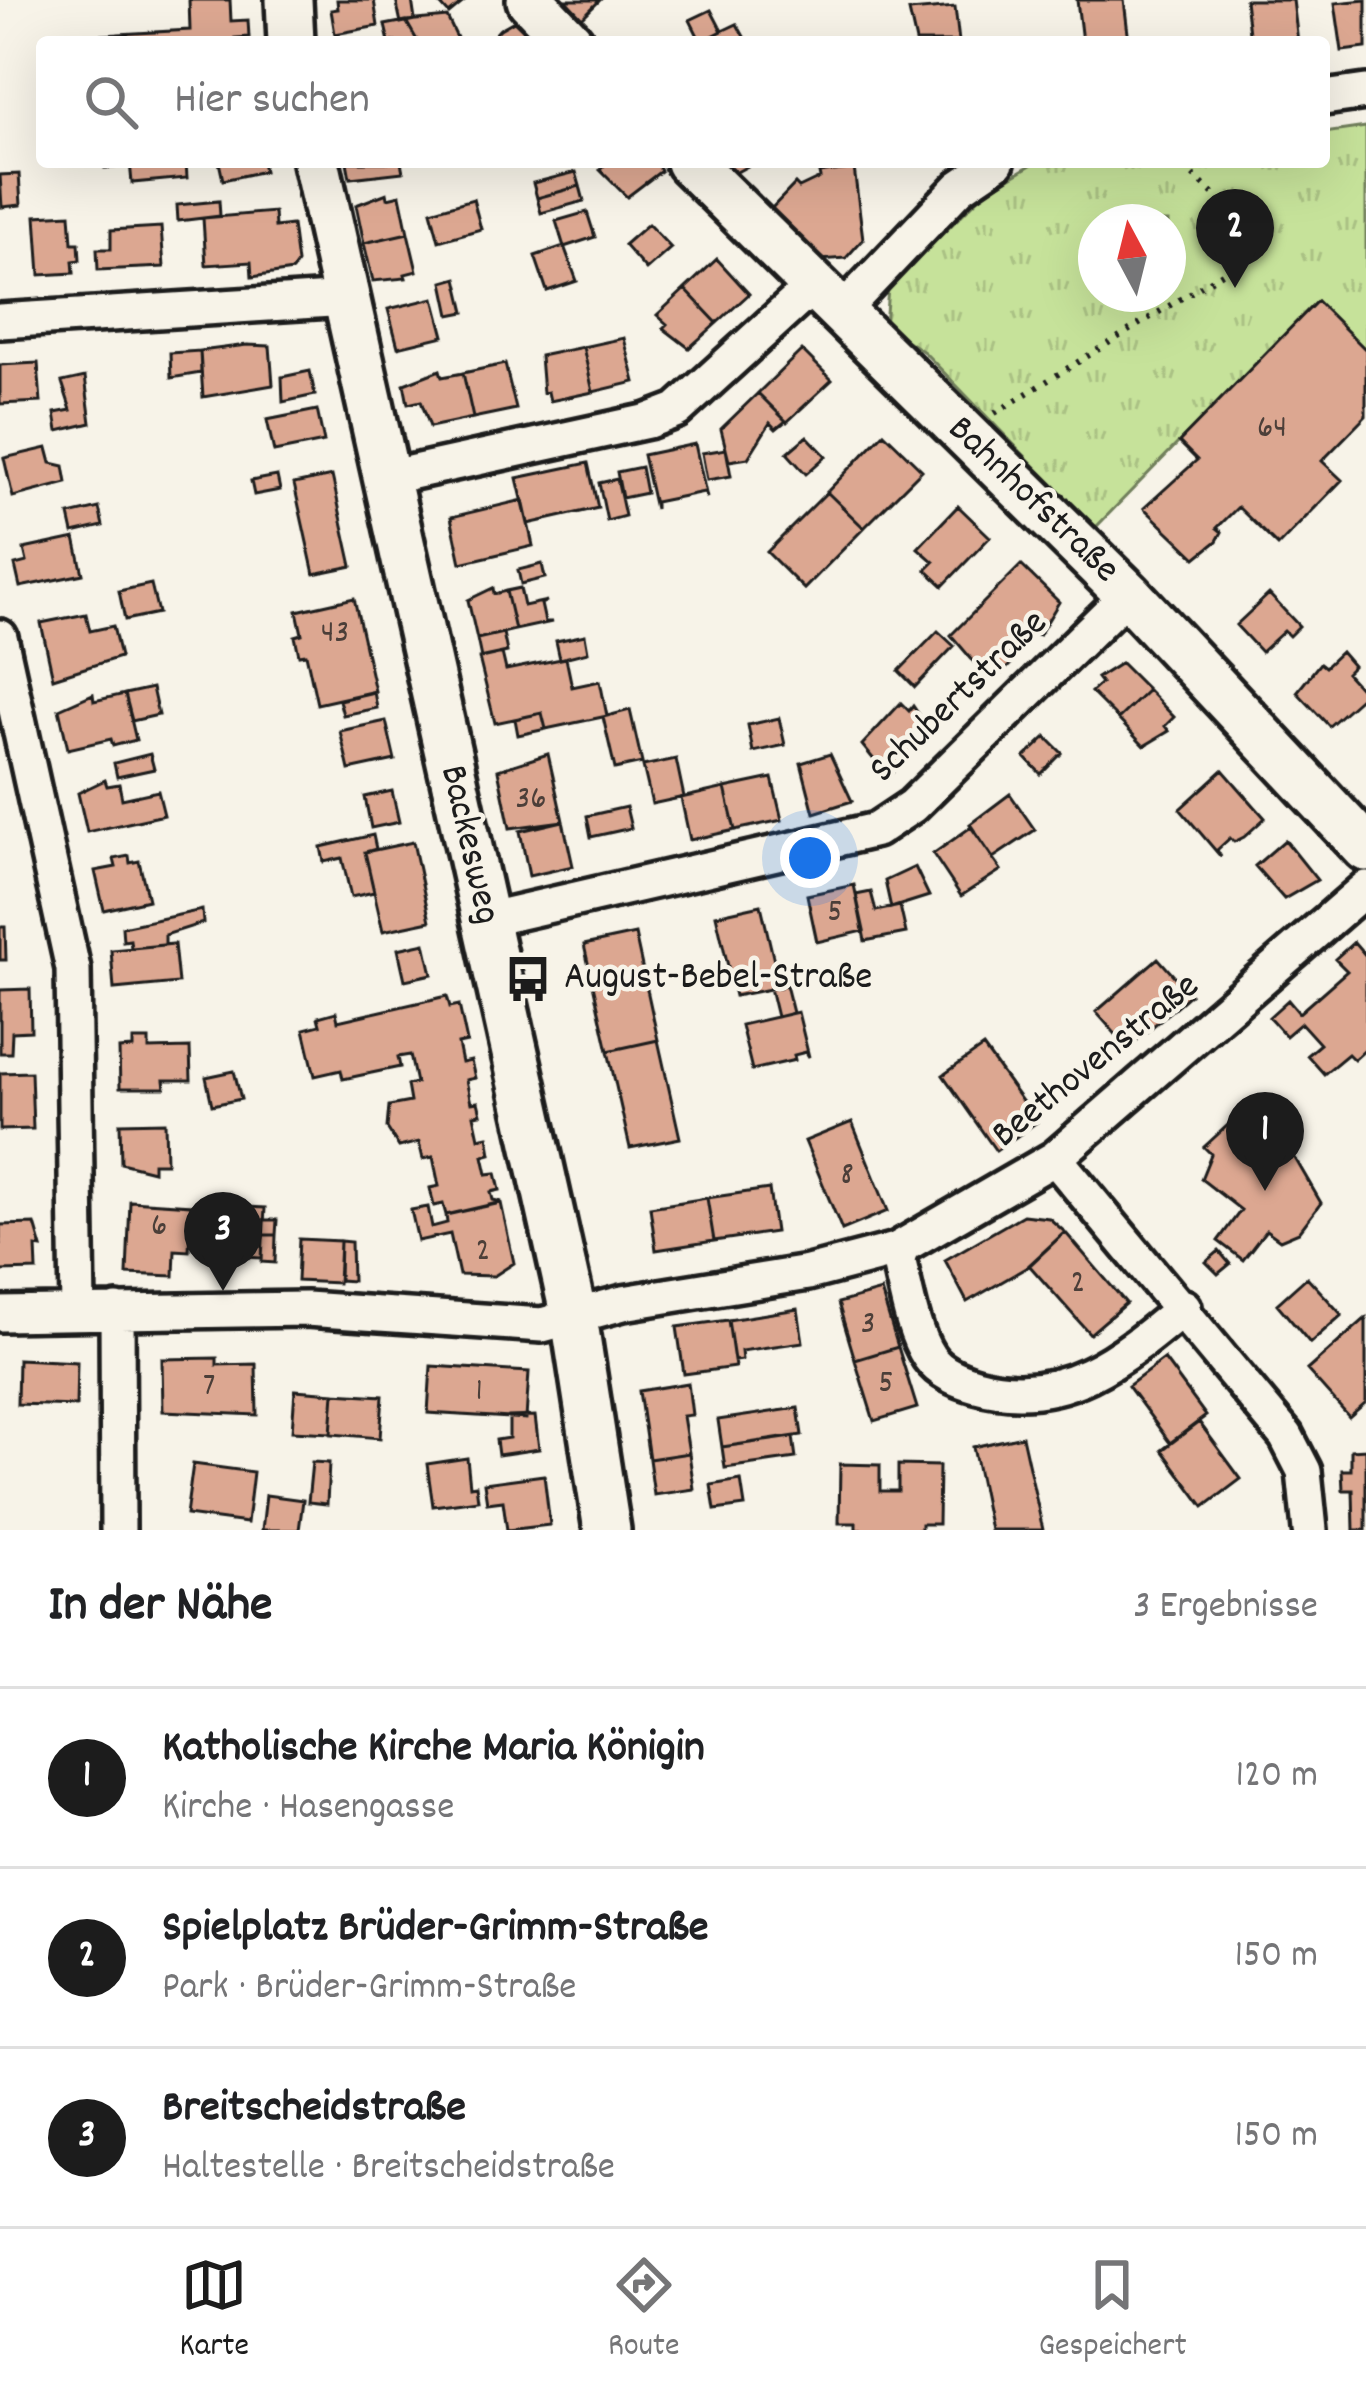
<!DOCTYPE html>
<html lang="de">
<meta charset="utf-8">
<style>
:root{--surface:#fff;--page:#f6f6f6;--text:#202124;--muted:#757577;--line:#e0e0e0;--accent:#1c1c1c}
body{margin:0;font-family:Dekko,sans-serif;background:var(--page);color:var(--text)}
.compass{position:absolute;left:1078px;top:204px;width:108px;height:108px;border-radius:50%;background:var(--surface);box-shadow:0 12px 48px #0002;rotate:353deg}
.you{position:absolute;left:810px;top:858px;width:42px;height:42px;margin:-30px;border:9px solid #fff;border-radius:50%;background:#1a73e8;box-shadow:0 0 0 18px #1a73e833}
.badge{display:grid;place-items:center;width:78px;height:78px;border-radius:50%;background:var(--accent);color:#fff;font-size:39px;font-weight:700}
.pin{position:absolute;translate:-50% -99px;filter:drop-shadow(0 3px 6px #0008)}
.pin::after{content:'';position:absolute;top:63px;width:42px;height:36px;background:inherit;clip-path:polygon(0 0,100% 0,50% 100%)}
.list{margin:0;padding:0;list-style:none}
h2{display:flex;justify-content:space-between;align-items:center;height:156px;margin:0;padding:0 48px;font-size:51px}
h2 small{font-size:39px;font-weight:400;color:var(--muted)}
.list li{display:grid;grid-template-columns:78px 1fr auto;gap:36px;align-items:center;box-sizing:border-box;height:180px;padding:0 48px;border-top:3px solid var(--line)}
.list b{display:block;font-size:45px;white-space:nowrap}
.list p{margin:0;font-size:39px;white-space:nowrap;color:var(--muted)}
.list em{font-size:39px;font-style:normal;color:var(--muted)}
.icon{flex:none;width:66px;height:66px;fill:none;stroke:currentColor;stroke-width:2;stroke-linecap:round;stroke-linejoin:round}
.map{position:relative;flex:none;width:1366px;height:1530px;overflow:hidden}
.search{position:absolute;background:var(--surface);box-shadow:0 12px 48px #0002;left:36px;right:36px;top:36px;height:132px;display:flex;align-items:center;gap:30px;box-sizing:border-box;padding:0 42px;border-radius:12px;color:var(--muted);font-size:45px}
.sheet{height:696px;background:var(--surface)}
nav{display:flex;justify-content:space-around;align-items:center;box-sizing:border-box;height:168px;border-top:3px solid var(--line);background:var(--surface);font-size:33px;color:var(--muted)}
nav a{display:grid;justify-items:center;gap:6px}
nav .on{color:var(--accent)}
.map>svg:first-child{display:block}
.park{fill:url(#park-tufts);stroke:#717f5b;stroke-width:3;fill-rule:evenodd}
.building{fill:#dca791;stroke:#1c1c1c;stroke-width:3}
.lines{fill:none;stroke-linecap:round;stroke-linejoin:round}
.street-casing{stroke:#1c1c1c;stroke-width:42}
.secondary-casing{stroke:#1c1c1c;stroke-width:54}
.path{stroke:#1c1c1c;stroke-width:6;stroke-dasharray:3 9;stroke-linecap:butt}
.street{stroke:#f7f3e8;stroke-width:33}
.secondary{stroke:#f7f3e8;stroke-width:45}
.labels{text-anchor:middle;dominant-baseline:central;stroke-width:9;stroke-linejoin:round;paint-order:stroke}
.number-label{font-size:33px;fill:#4c3f39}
.street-label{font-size:39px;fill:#1c1c1c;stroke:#f7f3e8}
.poi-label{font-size:39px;fill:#1c1c1c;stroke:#f7f3e8;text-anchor:start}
</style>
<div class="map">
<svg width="1366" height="1530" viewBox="0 0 1366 1530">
<defs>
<pattern id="park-tufts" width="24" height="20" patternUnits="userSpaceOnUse" patternTransform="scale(3)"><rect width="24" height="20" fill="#c6e29a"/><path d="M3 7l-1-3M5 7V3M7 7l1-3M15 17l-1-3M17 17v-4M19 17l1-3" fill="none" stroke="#aac184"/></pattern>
</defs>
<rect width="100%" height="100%" fill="#f7f3e8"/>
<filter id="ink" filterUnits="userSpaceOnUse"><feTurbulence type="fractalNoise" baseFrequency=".00833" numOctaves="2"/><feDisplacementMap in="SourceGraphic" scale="24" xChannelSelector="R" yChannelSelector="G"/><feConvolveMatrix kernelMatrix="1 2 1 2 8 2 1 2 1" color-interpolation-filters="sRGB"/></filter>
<g filter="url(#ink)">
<path class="park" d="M1366 127V350L1317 301 1095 528 924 352 885 326 888 288 985 192 1036 162H1324V133ZM1096 222H1168V294H1096Z"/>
<path class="building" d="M189 0H230L231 21 248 20 249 37 235 38 236 42H120L119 34 190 30Z
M337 0H374L378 26 335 34 331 10 338 9Z
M396 0H412L415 20 401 23Z
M446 0H466L449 14 441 5Z
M562 0H600L581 19Z
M1077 0H1124L1129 42H1082Z
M1245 0H1293L1298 42H1250Z
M1366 0V48L1342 51 1335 3Z
M955 7 959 42H916L909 11Z
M711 10 722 31 701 42 690 20Z
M447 17 459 42H418L406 21Z
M406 21 418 42H389L385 25Z
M514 21 536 42H488L500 29Z
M737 24 747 42H702L722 31Z
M119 34 120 42H86V36Z
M105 162H130V167L105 168Z
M130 162H186L187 178 132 183Z
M219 162H262L264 171 223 180Z
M347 162H401L403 172 350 178Z
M607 162H656L661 171 627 197 600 170Z
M723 162H755L735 173Z
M824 162H868L869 167 825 172Z
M854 168 863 239 846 258 820 260 770 210 795 184 799 188 820 178 819 173Z
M576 172 580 186 537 198 533 183Z
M19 174 21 205 2 207 0 175Z
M580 186 584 201 541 213 537 198Z
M387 193 388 198 400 195 408 233 364 243 356 205Z
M473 199 481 229 439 241 431 211Z
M219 201 220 216 178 221 177 205Z
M274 212 275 227 292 225 297 263 292 271 252 277 251 262 206 265 203 218Z
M587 212 595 237 564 247 556 221Z
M70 214 72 243H79L80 260 73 261 74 273 40 275 36 216Z
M648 224 671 248 646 270 624 245Z
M161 227 164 267 98 270 97 249H111V230Z
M408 233 417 271 405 274 406 278 373 281 364 243Z
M564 246 577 281 547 291 535 256Z
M717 259 749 294 717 323 685 289Z
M457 278 465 312 450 315 443 282Z
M685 289 717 323 689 348 663 328 667 324 657 315Z
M434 298 444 336 398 347 388 309Z
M1317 301 1366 350V416L1322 461 1342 480 1278 546 1238 507 1217 528 1222 532 1217 541 1196 558 1144 508 1197 460 1179 442Z
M624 338 635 382 593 392 583 347Z
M247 345 270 346 273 385 203 397 200 351Z
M583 347 593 392 550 401 548 392 543 393 540 356Z
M802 350 832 380 787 422 758 393Z
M200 351 201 373 171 378 170 353Z
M38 363 41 402 0 404V365Z
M505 364 516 409 473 418 463 373Z
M440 370 442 377 463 373 473 418 430 427 421 401 408 404 404 384Z
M310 371 315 395 283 402 282 377Z
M85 377 91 423 58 431 55 413 71 410 62 382Z
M758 393 786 421 776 429 770 423 748 458 729 461 721 429Z
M317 410 324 442 274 452 267 420Z
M884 433 922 470 864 528 827 492Z
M807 436 826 456 806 474 787 453Z
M695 444 707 498 704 492 655 502V509L643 455Z
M47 448 51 463 64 466 67 483 13 497 4 458Z
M726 449 731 476 707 480 702 453Z
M588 463 598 508 528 524 517 478Z
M641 467 646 493 622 498 617 472Z
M277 476 280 490 254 495 251 481Z
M332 476 352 566 314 574 294 484Z
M617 479 625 516 607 521 599 483Z
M827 492 864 528 804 589 767 552Z
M523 500 533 546 461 563 451 517Z
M958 506 990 537 943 586 926 570 934 562 918 548Z
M99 508 103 526 73 533 69 515Z
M75 538 83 574 20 587 15 565 27 562 24 549Z
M542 564 545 578 521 584 518 570Z
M1021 565 1059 602 1039 635 1030 632 1009 652 1013 662 1002 673 992 670 986 676 951 635Z
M151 584 158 613 125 620 119 591Z
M493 588 494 594 506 591 515 630 477 639 468 600Z
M520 588 524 606 547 601 541 604 545 622H552L515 630 506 591Z
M1269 594 1299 626 1289 636 1284 631 1261 652 1236 625Z
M354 598 375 691 317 704 306 654 299 655 295 636 302 634 297 611Z
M86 614 90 631 113 626 120 657 53 678 41 623Z
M938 631 954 646 915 687 899 671Z
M503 633 507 652 481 658 477 639Z
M585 635 588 652 560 659 556 641Z
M1341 652 1353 666 1346 673 1365 694 1329 726 1297 692 1320 663 1325 667Z
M502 653 506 670 566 658 572 687 600 681 607 716 546 729 542 713 495 723 479 658Z
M1121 663 1148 690 1118 719 1091 692 1101 683 1097 678Z
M152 688 158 715 132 721 125 694Z
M1148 690 1174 717 1165 726 1169 731 1144 746 1118 719Z
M374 692 377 708 343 715 339 700Z
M93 694 94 701 125 694 136 740 113 746 111 739 68 749 59 709Z
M901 703 909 711 913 706 931 732 888 777 862 745Z
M630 710 642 763 615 769 603 717Z
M542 713 546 729 518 735 515 719Z
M779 718 785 745 753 752 748 725Z
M386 721 395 760 349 770 340 731Z
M1046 737 1062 753 1041 774 1025 757Z
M150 754 154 769 117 777 114 763Z
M548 754 563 821 510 828 498 770Z
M830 754 852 801 814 813 801 763Z
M676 759 684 797 652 804 643 766Z
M1223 770 1265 818 1244 837 1234 842 1230 838 1217 850 1221 857 1180 809Z
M772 778 782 820 735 830 725 788Z
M105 780 107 786 119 784 122 799 158 791 164 815 87 832 78 793Z
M725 788 735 830 690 840 681 798Z
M392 791 399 822 371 828 365 797Z
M1010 794 1035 830 993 858 970 824Z
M626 807 631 828 591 837 587 816Z
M563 821 573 866 529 876 520 831Z
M971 827 1001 870 961 896 933 854Z
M373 835 376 849 365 852 374 892 351 897 342 858 324 862 321 847Z
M1285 840 1317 880 1284 899 1255 866Z
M413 842 430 921 383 931 365 852Z
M129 856 130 863 139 861 148 900 104 910 95 871 116 867 114 859Z
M915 867 929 896 891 908 885 881Z
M854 885 864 931 817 942 807 895Z
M871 892 876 911 900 906 906 933 865 941 856 895Z
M761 905 780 987 735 996 716 915Z
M202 910 203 923 165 935V945L131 948 130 940 123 941 122 927Z
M0 927H5L6 960H0Z
M635 934 658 1040 608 1051 584 945Z
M1354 942 1366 956V1049L1354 1060 1348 1054 1324 1074 1307 1055 1320 1044 1301 1023 1286 1036 1269 1017 1288 1000 1299 1013 1347 971 1335 959Z
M425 943 432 974 405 980 398 949Z
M174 944 178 983 114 989 111 950Z
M1158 958 1190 994 1128 1048 1096 1012Z
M786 985 793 1013 777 1017 770 988Z
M30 989 31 1031 12 1032 11 1053H0V990Z
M447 996 450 1007 459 1005 467 1042 458 1044 462 1063 471 1061 475 1078 466 1080 471 1103 478 1102 481 1114 474 1115 479 1138 488 1136 491 1154 483 1156 487 1174 496 1173 500 1190 491 1192 493 1200 502 1202 446 1215 443 1204 434 1206 430 1188 439 1186 433 1157 423 1159 419 1142 399 1147 387 1128 389 1106 410 1102 407 1085 416 1083 410 1055 398 1057 400 1067 343 1079 341 1070 315 1076 304 1029 320 1025 318 1017 336 1012 338 1021Z
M798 1012 809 1057 806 1052 794 1055 795 1060 752 1070 741 1025Z
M133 1040H149V1049L190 1048 191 1080H164L165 1088H120L119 1049 133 1048Z
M658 1040 680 1138 630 1148 608 1051Z
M983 1047 1037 1122 996 1151 943 1075Z
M234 1071 241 1099 212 1105 206 1077Z
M31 1072 33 1129 0 1130V1073Z
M1239 1115 1246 1123 1270 1115 1321 1203 1299 1232 1280 1240 1266 1230 1243 1260 1218 1241 1241 1210 1201 1179 1211 1154 1204 1147Z
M165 1122 166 1163H153V1171L121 1163 120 1123Z
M852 1122 888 1211 842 1230 805 1141Z
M769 1189 775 1232 714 1241 707 1198Z
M707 1198 714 1241 656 1250 650 1207Z
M130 1201 191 1205 189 1251 175 1250 174 1276 127 1274Z
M501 1203 514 1263 494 1276 459 1275 450 1234 418 1241 411 1210 428 1207 432 1227 447 1223 446 1215Z
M206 1205 265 1208 262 1258 204 1255Z
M1023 1215 1049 1218 1065 1232 1029 1266 967 1302 945 1260Z
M264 1220H277L276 1235H263Z
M35 1224 42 1248 36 1247 37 1270 0 1271V1225Z
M1065 1232 1126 1303 1090 1334 1029 1265Z
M263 1235H276L275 1263 262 1262Z
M299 1239 340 1241 338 1283 297 1281Z
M340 1241 351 1242 352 1281 339 1280Z
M1219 1251 1230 1264 1218 1274 1206 1262Z
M1307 1277 1342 1315 1310 1343 1277 1304Z
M881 1291 898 1347 855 1360 838 1303Z
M798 1309 803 1342 741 1351 742 1360 734 1361 728 1320Z
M1366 1318V1402L1349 1417 1307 1370Z
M728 1320 735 1367 684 1374 677 1327Z
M898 1347 917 1408 874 1421 855 1360Z
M217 1358V1365L256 1364 257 1415 163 1411 162 1359Z
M18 1359 77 1362 76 1406 17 1404Z
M1164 1359 1206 1416 1170 1443 1128 1386Z
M431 1366 529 1372 526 1419 428 1413Z
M688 1383 692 1415 683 1416 689 1453 649 1459 639 1391Z
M295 1390 334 1393 331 1433 292 1431Z
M334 1393 383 1396 380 1438 331 1434Z
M798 1408 802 1435 722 1447 718 1420Z
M535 1416 539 1449 498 1455 496 1440 509 1438V1417Z
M1199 1422 1241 1479 1204 1507 1162 1450Z
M1022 1436 1043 1530H990L973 1447Z
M793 1437 796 1458 725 1468 722 1447Z
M1366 1449V1530H1354L1353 1490H1343L1342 1470H1351V1450Z
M689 1453 694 1489 654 1495 649 1459Z
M467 1458 470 1486 476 1485 478 1500 433 1506 427 1464Z
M312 1462 329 1463 327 1504 308 1502Z
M193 1464 253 1472 247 1523 186 1515Z
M840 1464 880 1465V1491H898V1465L939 1466 938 1524H921V1530H856V1523H839Z
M544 1475 550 1525 507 1530 503 1501 487 1503 484 1483Z
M741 1480 745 1506 715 1510 711 1485Z
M266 1495 303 1500 299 1530H262Z"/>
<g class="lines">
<defs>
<path id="street" d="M1324 98 1366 92
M840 313 960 187 997 162
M0 321 347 299
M386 478 648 421 677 410 812 287
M0 637 73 969 78 1312
M485 920 876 830 912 806 1128 594
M1055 1158 1286 1436 1304 1471 1310 1530
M896 1250C905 1283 910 1328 929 1357 940 1373 959 1380 976 1385 1062 1409 1122 1359 1184 1307
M117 1311 118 1530
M0 1314 306 1309 542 1325 623 1303 808 1273 896 1250 1055 1158 1366 888"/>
<path id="secondary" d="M289 0 291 42
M530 0 570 42
M316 162 574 1317 607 1530
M689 162 1128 594 1366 848"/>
</defs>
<use href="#street" class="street-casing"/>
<use href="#secondary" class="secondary-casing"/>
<path class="path" d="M995 413 1268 245 1179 162"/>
<use href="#street" class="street"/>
<use href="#secondary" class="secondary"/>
</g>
</g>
<defs>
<symbol id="bus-bare" viewBox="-9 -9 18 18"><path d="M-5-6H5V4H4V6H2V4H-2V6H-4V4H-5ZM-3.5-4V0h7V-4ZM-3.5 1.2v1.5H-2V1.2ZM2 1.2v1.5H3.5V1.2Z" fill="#1c1c1c" stroke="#f7f3e8" stroke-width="2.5" paint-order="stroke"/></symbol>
</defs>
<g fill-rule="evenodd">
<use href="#bus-bare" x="495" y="946" width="66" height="66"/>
</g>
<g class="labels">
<g class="number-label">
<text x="1272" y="429">64</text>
<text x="335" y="634">43</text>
<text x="531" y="800">36</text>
<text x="835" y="913">5</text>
<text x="847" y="1176">8</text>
<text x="159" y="1227">6</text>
<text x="483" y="1252">2</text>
<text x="1078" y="1284">2</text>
<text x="868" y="1325">3</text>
<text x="886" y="1384">5</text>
<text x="209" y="1387">7</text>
<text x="479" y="1392">1</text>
</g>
<g class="street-label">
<text transform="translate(1032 501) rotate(44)">Bahnhofstraße</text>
<text transform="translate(960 698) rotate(-44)">Schubertstraße</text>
<text transform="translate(468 845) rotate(77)">Backesweg</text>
<text transform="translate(1097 1062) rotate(-39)">Beethovenstraße</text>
</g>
<g class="poi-label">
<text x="564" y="979">August-Bebel-Straße</text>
</g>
</g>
</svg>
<svg class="compass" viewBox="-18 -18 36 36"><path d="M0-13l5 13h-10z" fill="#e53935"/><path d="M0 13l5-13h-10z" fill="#757577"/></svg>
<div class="you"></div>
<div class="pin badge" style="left:1265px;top:1191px">1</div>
<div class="pin badge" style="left:1235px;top:288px">2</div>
<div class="pin badge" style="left:223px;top:1291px">3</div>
<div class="search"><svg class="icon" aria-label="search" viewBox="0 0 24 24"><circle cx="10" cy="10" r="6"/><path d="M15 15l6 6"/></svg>Hier suchen</div>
</div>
<section class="sheet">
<h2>In der Nähe<small>3 Ergebnisse</small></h2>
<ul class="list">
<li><span class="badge">1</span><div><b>Katholische Kirche Maria Königin</b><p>Kirche · Hasengasse</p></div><em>120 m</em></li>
<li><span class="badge">2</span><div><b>Spielplatz Brüder-Grimm-Straße</b><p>Park · Brüder-Grimm-Straße</p></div><em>150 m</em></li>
<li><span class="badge">3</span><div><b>Breitscheidstraße</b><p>Haltestelle · Breitscheidstraße</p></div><em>150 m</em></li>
</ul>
</section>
<nav>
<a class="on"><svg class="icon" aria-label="map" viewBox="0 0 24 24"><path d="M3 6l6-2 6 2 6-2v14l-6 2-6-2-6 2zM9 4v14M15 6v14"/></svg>Karte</a>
<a><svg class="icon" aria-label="directions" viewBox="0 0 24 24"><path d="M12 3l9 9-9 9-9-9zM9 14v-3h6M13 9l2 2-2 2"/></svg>Route</a>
<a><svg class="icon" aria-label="saved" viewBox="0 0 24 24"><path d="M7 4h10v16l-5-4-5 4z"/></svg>Gespeichert</a>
</nav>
